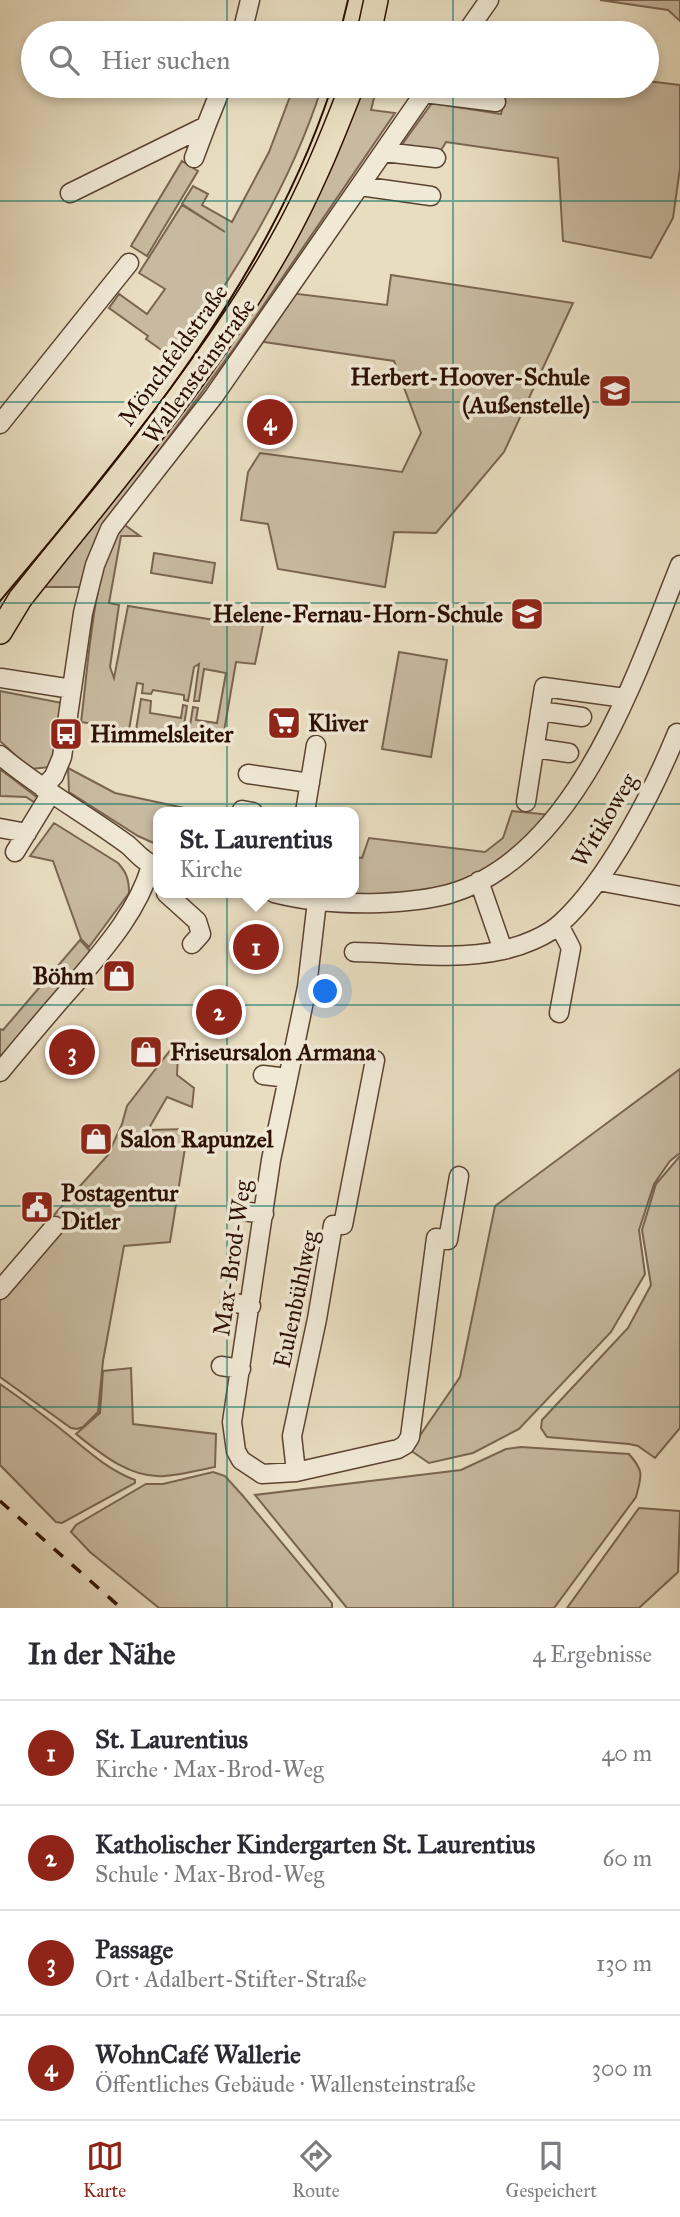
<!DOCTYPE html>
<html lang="de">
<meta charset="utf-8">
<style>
:root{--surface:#fff;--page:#f7f7f7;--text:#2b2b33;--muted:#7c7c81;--line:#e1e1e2;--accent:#8f2418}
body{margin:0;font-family:"IM FELL Great Primer",serif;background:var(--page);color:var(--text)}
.you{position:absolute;left:326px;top:992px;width:24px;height:24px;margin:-18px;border:5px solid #fff;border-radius:50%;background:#1a73e8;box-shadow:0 0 0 10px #1a73e833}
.badge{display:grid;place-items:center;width:46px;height:46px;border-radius:50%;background:var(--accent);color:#fff;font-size:23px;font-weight:700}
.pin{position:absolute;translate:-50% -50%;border:4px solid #fff;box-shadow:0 2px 7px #0006}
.popup{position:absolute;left:153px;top:807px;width:206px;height:91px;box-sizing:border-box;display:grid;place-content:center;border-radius:14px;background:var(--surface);filter:drop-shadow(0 2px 5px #0005);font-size:23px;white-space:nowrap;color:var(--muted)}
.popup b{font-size:26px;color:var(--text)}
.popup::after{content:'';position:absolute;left:50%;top:100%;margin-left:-14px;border:14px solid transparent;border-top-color:var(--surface)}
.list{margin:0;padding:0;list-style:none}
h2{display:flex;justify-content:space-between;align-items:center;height:91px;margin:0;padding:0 28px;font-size:30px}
h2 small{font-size:23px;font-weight:400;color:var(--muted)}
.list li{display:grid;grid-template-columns:46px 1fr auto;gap:21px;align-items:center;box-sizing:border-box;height:105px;padding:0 28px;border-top:2px solid var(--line)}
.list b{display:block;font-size:26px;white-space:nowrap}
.list p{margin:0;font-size:23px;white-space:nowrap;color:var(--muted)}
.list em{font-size:23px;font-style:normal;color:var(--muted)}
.icon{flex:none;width:38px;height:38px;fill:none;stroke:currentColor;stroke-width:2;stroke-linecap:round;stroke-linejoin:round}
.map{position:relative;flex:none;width:680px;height:1608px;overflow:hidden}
.search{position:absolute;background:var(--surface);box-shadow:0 4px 10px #0003;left:21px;right:21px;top:21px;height:77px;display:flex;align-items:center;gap:18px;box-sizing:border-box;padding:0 24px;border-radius:38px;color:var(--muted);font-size:26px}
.sheet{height:511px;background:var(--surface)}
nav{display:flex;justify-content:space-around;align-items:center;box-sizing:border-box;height:98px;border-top:2px solid var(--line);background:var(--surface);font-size:19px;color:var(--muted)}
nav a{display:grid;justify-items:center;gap:4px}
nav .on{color:var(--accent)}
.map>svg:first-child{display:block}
.green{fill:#c8baa0;stroke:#7a6551;stroke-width:2}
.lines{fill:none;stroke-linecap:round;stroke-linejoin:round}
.minor-casing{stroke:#5b4332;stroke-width:21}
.major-casing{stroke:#2c1002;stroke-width:26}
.minor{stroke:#f0e9d6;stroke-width:18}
.major{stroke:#e8ddc0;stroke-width:23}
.tram{stroke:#2c1002;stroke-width:2}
.rail{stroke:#2c1002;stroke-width:3.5;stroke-dasharray:12 12;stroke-linecap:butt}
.grid{fill:none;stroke:#0f766e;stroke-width:2;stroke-opacity:0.55}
.labels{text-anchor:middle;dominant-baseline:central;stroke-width:7;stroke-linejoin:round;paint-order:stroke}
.street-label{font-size:24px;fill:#2c1002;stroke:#f0e9d6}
.poi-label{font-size:24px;font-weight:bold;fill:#2c1002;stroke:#f0e9d6;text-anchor:start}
</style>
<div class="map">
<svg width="680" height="1608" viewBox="0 0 680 1608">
<rect width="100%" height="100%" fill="#e8ddc0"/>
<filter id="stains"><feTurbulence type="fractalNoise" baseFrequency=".00286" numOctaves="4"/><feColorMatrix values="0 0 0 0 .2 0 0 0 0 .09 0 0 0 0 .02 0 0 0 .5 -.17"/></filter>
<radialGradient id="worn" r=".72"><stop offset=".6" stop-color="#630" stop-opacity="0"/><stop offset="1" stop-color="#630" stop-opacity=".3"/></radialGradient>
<path class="green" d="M600 0H680V21L668 10Z
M647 81 680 85V168L673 218 651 258 563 241 558 158 446 142 440 152 401 146 432 103 501 114 507 86H647Z
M294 86H322C291 185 235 275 174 359L146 339 148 336 109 308 119 294 147 314 165 289 139 273 182 205 225 232 182 204 193 186 208 194 202 205 232 222 269 152Z
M363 86H377L371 110 395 113 235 347 104 526 90 556 80 587H38L308 213 340 147Z
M182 161 198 171 147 256 131 246Z
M391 275 573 303 504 452 436 533 394 532 385 587 278 569 268 524 241 520 248 472 260 453 402 472 421 433 394 361 257 341 290 293 387 305Z
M122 523 140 536H121L109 603 119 605 110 667 114 678 128 606 239 624 241 616 264 620 255 664 236 662 223 737 217 743 188 738 193 707 198 708 196 720 217 723 226 673 204 669 199 701H194L199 664 194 667 188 701 184 700V695L153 690 151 694 142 693 143 684 137 683 129 730 81 722C88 670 93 564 122 523Z
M154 553 215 563 212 583 151 573Z
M399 652 447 660 431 757 382 749Z
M0 691 62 703 55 758 50 767 30 769 0 741Z
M141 699 151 701 150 713 181 718 183 705 187 706 182 738 136 730Z
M68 768 115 793 203 812H158V845L138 836 69 792Z
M0 769 38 798 37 804 26 797 0 796Z
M512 811 551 815 499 863 449 887 390 897 306 893H354V857L362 858 369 838 485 852 503 838Z
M54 823 118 863C127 873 129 880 129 893L89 947 81 939 53 861 30 856Z
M80 940 91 952 0 1060V1029L3 1030Z
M175 1044 178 1055 177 1075 194 1088 192 1107 167 1097 148 1130 188 1129 170 1242 124 1246 103 1361 98 1412 83 1427 77 1429 71 1428 0 1377V1299L21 1273 25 1247 108 1155 122 1124 127 1106Z
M680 1069V1153L670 1161 654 1184 639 1230 645 1274 611 1332 519 1429 473 1453 429 1463 410 1450 460 1377 495 1206Z
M680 1156V1428L655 1458 638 1446 629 1444 547 1437 541 1428 542 1420 628 1328 651 1285 642 1230 656 1184Z
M131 1368 133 1424 216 1434 215 1467C198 1470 182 1475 165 1476 131 1479 101 1454 76 1434L100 1413 103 1371Z
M0 1384C23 1400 45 1416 67 1434 89 1452 108 1470 135 1480V1483L62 1523 56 1522 0 1465Z
M521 1447 629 1454C644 1471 642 1475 636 1497L554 1608H347L255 1495 461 1470 506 1449Z
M213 1472 225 1476 243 1496 332 1603V1608H159L90 1552 71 1532 76 1525 146 1484H163Z
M639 1508 680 1511 678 1572 639 1608H567Z"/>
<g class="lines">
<defs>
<path id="minor" d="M242 33 250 0
M466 33 489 0
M424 93 496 102
M206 126 222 86
M384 152 436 158
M360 186 431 196
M70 193 206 126 194 158
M0 424 129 263
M1 678 72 689
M540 711 582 717
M535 748 569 753
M0 755C40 789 86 814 128 845 137 853 146 865 158 866
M248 774 310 783
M43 788 54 776 62 757 83 613 95 565 110 529 214 396 429 86
M526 802 544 687 625 698
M242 810 253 812
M305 812 316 745
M0 828 27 833
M15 852 51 793
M479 881 503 950
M598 881 680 896
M166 893 197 921 201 934 192 944
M274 893C309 902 344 904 380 903 402 902 427 900 449 894 577 857 635 676 680 565
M317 901 307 987 271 1160 232 1422 236 1451 241 1460 262 1474 296 1472 398 1449 405 1445 410 1437 436 1238 448 1240 459 1176
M354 952C402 953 455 961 503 950 522 946 547 936 561 923 608 880 653 792 677 733
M559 1013 571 948 559 925
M0 1072C24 1043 48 1014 73 986 104 949 137 913 151 866
M263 1075 288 1078
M242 1211 264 1214
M0 1290 55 1226
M230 1302 251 1306
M221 1366 241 1369
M296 1472 292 1436 317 1319 333 1225H343L375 1060"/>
<path id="major" d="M369 33 376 0
M0 632 20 599C110 485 208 372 280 245 309 194 331 140 352 86"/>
</defs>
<use href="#minor" class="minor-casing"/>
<use href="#major" class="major-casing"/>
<use href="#minor" class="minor"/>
<use href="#major" class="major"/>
<path class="tram" d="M340 33 348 0
M0 601C132 445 268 282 332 86"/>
<path class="rail" d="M0 1501 121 1608"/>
</g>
<path class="grid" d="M227 0V33M453 0V33M227 86V1608M453 86V1608M0 201H680M0 402H680M0 603H680M0 804H680M0 1005H680M0 1206H680M0 1407H680"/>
<defs>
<symbol id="school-square" viewBox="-11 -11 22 22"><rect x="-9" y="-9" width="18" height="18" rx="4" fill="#8f2418" stroke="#f0e9d6"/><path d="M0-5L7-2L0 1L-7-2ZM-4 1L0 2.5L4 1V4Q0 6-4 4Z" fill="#fff"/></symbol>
<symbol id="supermarket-square" viewBox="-11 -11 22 22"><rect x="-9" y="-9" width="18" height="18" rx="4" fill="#8f2418" stroke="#f0e9d6"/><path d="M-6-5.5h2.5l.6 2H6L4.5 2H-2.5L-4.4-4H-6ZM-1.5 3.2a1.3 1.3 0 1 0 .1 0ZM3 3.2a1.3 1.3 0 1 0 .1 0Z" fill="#fff"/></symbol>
<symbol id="bus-square" viewBox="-11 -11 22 22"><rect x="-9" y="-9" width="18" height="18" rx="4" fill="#8f2418" stroke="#f0e9d6"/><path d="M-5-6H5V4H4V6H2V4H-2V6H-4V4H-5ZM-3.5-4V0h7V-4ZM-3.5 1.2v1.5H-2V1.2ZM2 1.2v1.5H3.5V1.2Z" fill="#fff"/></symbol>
<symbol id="shop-square" viewBox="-11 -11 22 22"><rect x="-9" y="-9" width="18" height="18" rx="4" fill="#8f2418" stroke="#f0e9d6"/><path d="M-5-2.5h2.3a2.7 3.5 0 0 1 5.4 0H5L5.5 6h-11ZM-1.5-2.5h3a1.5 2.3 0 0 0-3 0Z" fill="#fff"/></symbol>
<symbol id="civic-square" viewBox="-11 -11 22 22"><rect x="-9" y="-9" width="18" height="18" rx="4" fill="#8f2418" stroke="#f0e9d6"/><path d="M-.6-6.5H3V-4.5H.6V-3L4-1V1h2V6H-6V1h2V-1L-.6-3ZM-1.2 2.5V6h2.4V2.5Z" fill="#fff"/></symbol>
</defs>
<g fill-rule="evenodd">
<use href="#school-square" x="596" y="372" width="38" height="38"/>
<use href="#school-square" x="508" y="595" width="38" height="38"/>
<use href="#supermarket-square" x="265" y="704" width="38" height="38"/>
<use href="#bus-square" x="47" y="715" width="38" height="38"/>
<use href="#shop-square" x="100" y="957" width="38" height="38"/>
<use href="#shop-square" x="127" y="1033" width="38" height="38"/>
<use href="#shop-square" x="77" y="1120" width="38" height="38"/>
<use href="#civic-square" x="18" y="1188" width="38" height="38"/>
</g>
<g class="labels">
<g class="street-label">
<text transform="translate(173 355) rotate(-54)">Mönchfeldstraße</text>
<text transform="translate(199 371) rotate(-54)">Wallensteinstraße</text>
<text transform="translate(604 820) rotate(-59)">Witikoweg</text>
<text transform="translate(232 1258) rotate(-82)">Max-Brod-Weg</text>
<text transform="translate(296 1299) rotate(-78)">Eulenbühlweg</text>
</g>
<g class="poi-label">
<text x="590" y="377" text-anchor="end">Herbert-Hoover-Schule<tspan x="590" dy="28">(Außenstelle)</tspan></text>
<text x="503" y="614" text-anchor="end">Helene-Fernau-Horn-Schule</text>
<text x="308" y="723">Kliver</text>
<text x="90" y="734">Himmelsleiter</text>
<text x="94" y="976" text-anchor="end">Böhm</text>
<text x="170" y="1052">Friseursalon Armana</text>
<text x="120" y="1139">Salon Rapunzel</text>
<text x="61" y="1193">Postagentur<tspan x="61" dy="28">Ditler</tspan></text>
</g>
</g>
<rect width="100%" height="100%" filter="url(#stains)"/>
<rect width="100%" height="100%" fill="url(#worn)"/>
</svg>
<div class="you"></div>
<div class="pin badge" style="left:256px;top:947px">1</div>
<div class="popup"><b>St. Laurentius</b>Kirche</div>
<div class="pin badge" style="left:219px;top:1012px">2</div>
<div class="pin badge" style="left:72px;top:1052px">3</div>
<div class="pin badge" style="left:270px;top:422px">4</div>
<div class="search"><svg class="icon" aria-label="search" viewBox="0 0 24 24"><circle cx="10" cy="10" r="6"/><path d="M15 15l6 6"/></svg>Hier suchen</div>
</div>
<section class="sheet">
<h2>In der Nähe<small>4 Ergebnisse</small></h2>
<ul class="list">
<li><span class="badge">1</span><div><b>St. Laurentius</b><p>Kirche · Max-Brod-Weg</p></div><em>40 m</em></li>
<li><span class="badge">2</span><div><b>Katholischer Kindergarten St. Laurentius</b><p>Schule · Max-Brod-Weg</p></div><em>60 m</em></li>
<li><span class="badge">3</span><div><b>Passage</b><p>Ort · Adalbert-Stifter-Straße</p></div><em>130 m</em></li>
<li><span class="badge">4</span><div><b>WohnCafé Wallerie</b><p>Öffentliches Gebäude · Wallensteinstraße</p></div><em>300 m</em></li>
</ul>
</section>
<nav>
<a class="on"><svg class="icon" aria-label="map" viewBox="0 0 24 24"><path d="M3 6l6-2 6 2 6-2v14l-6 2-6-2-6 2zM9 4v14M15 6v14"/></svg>Karte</a>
<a><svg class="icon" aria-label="directions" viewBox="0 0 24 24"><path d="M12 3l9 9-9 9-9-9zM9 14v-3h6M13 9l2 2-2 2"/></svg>Route</a>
<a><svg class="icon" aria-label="saved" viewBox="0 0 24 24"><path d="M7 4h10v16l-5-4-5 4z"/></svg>Gespeichert</a>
</nav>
